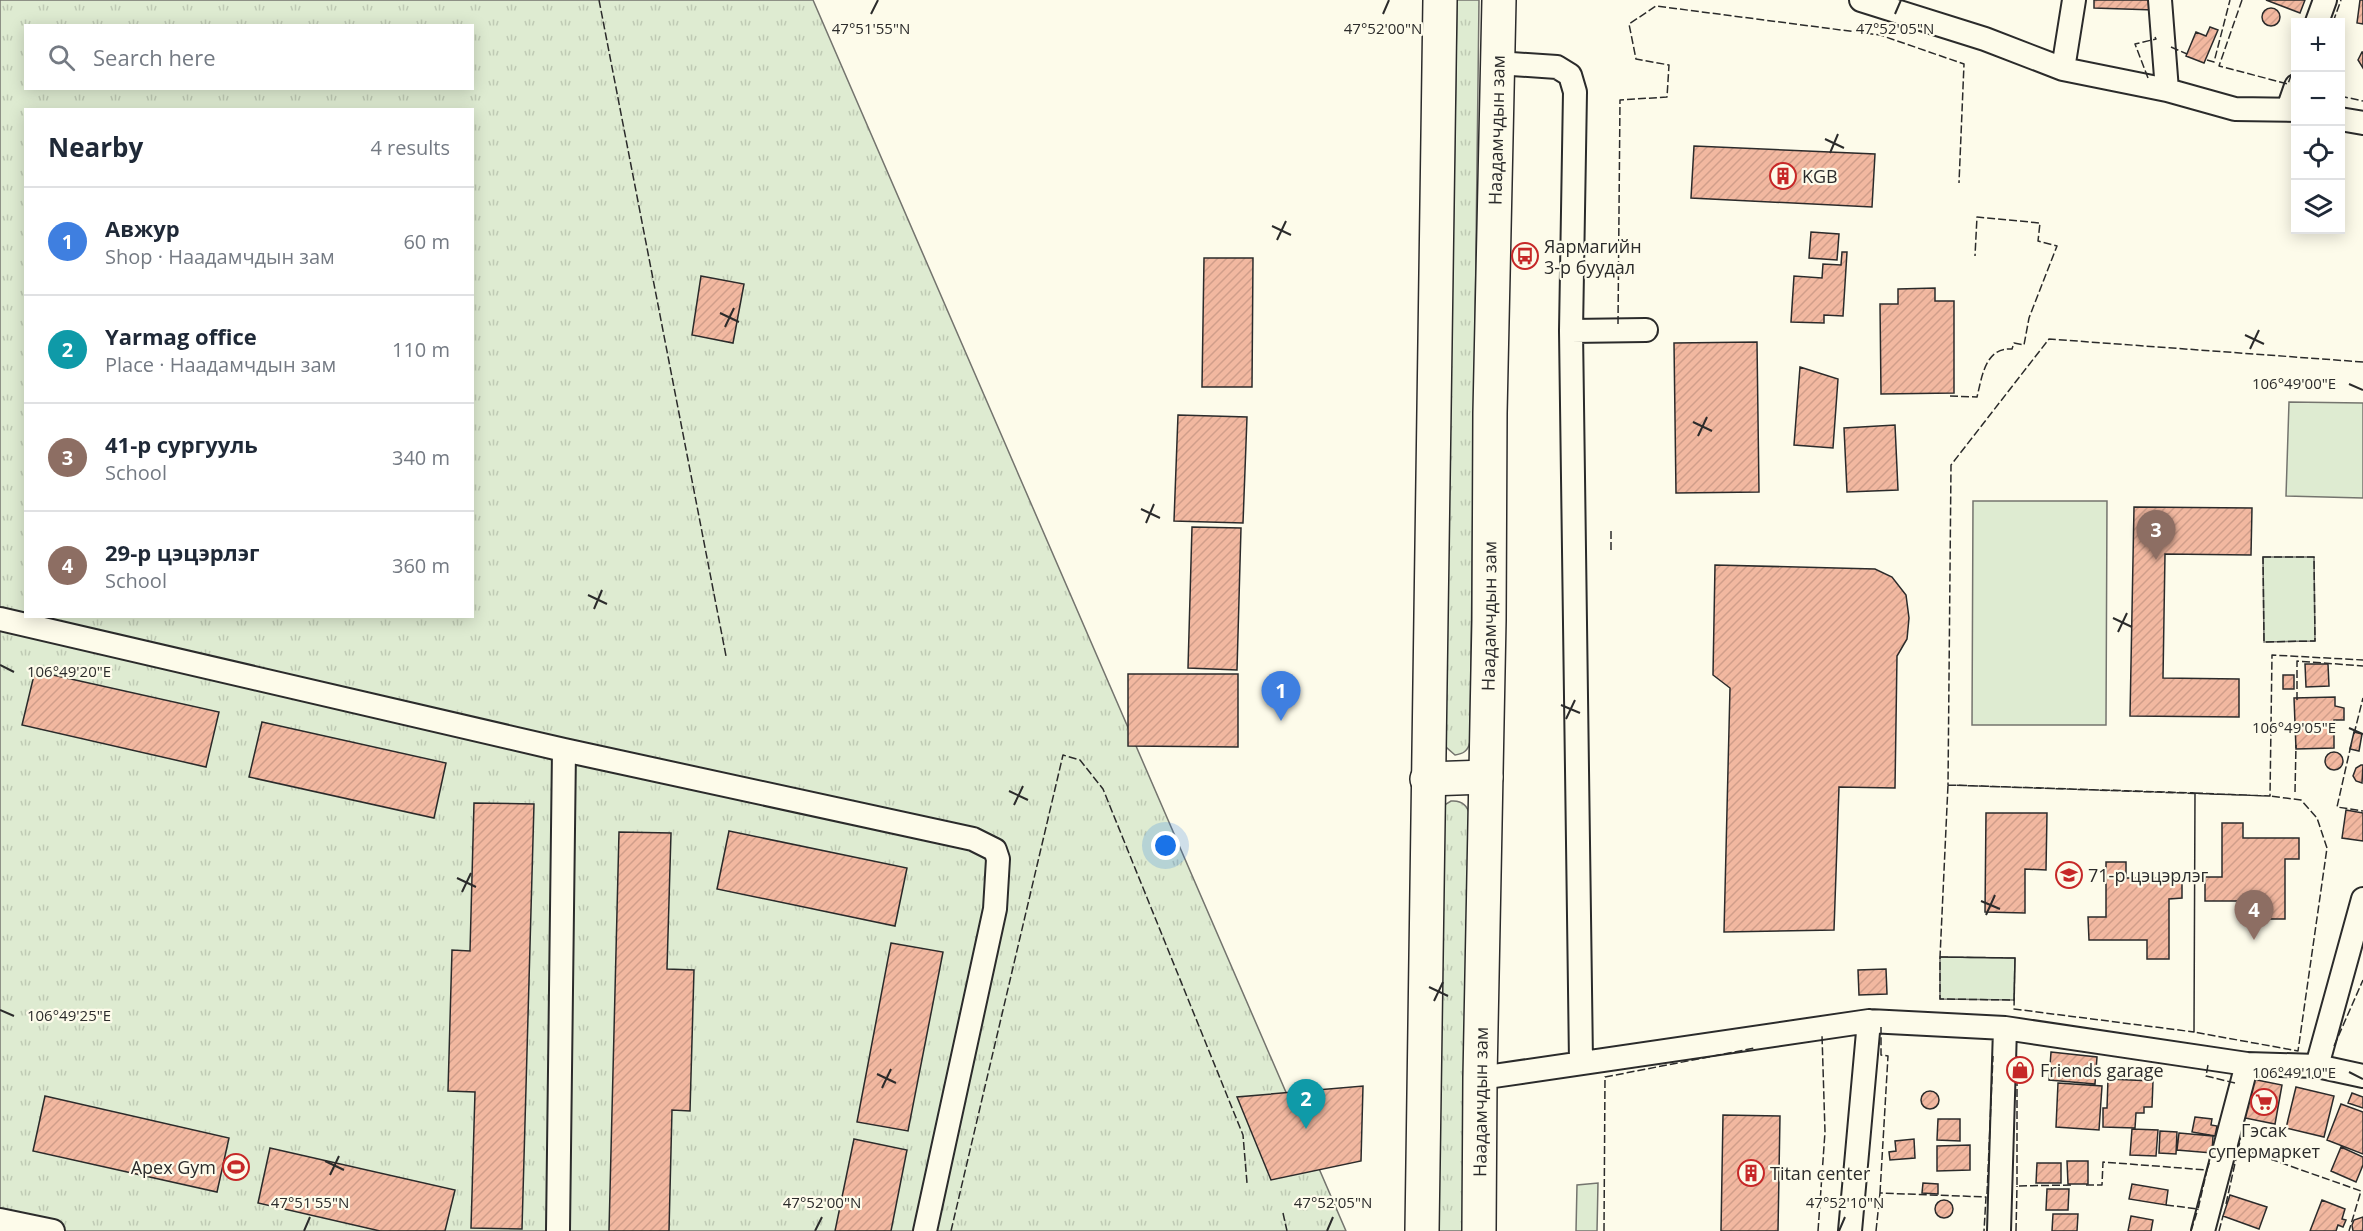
<!DOCTYPE html>
<meta charset="utf-8">
<style>
:root{--surface:#fff;--page:#f6f6f7;--text:#1f2937;--muted:#747a83;--line:#e0e1e3;--accent:#c62828}
body{margin:0;font-family:"Open Sans",sans-serif;background:var(--page);color:var(--text)}
.controls{position:absolute;right:18px;top:18px;display:grid;overflow:hidden;border-radius:0px;box-shadow:0 3px 15px #0003}
.controls button{width:54px;height:54px;display:grid;place-items:center;padding:0;border:0;border-bottom:2px solid var(--line);background:var(--surface);color:var(--text);font:30px sans-serif}
.you{position:absolute;left:1166px;top:846px;width:21px;height:21px;margin:-15px;border:4px solid #fff;border-radius:50%;background:#1a73e8;box-shadow:0 0 0 9px #1a73e833}
.badge{display:grid;place-items:center;width:39px;height:39px;border-radius:50%;background:var(--accent);color:#fff;font-size:20px;font-weight:700}
.pin{position:absolute;translate:-50% -50px;filter:drop-shadow(0 2px 3px #0008)}
.pin::after{content:'';position:absolute;top:32px;width:21px;height:18px;background:inherit;clip-path:polygon(0 0,100% 0,50% 100%)}
.list{margin:0;padding:0;list-style:none}
h2{display:flex;justify-content:space-between;align-items:center;height:78px;margin:0;padding:0 24px;font-size:26px}
h2 small{font-size:20px;font-weight:400;color:var(--muted)}
.list li{display:grid;grid-template-columns:39px 1fr auto;gap:18px;align-items:center;box-sizing:border-box;height:108px;padding:0 24px;border-top:2px solid var(--line)}
.list b{display:block;font-size:22px;white-space:nowrap}
.list p{margin:0;font-size:20px;white-space:nowrap;color:var(--muted)}
.list em{font-size:20px;font-style:normal;color:var(--muted)}
.icon{flex:none;width:33px;height:33px;fill:none;stroke:currentColor;stroke-width:2;stroke-linecap:round;stroke-linejoin:round}
.map{position:relative;flex:none;width:2363px;height:1231px;overflow:hidden}
.search{position:absolute;background:var(--surface);box-shadow:0 3px 15px #0003;left:24px;top:24px;width:450px;height:66px;display:flex;align-items:center;gap:15px;box-sizing:border-box;padding:0 21px;border-radius:0px;color:var(--muted);font-size:22px}
.panel{position:absolute;background:var(--surface);box-shadow:0 3px 15px #0003;left:24px;top:108px;width:450px;height:510px;border-radius:0px}
.map>svg:first-child{display:block}
.grass{fill:url(#grass-tufts);stroke:#74746e;stroke-width:1.5;fill-rule:evenodd}
.garden{fill:#deebd1;stroke:#74746e;stroke-width:1.5}
.building{fill:url(#building-hatch);stroke:#2b2b2b;stroke-width:1.5}
.lines{fill:none;stroke-linecap:round;stroke-linejoin:round}
.minor-casing{stroke:#2b2b2b;stroke-width:26}
.highway-casing{stroke:#2b2b2b;stroke-width:36}
.minor{stroke:#fdfbea;stroke-width:22}
.highway{stroke:#fdfbea;stroke-width:33}
.fence{stroke:#2b2b2b;stroke-width:1.5;stroke-dasharray:8 3;stroke-linecap:butt}
.ticks{fill:none;stroke:#2b2b2b;stroke-width:2}
.labels{text-anchor:middle;dominant-baseline:central;stroke-width:4.5;stroke-linejoin:round;paint-order:stroke}
.street-label{font-size:18px;fill:#2b2b2b;stroke:#fdfbea}
.poi-label{font-size:18px;fill:#2b2b2b;stroke:#fdfbea;text-anchor:start}
.ticks-label{font-size:15px;text-anchor:middle;fill:#2b2b2b;stroke:#fdfbea;stroke-width:4.5;stroke-linejoin:round;paint-order:stroke}
</style>
<div class="map">
<svg width="2363" height="1231" viewBox="0 0 2363 1231">
<defs>
<pattern id="grass-tufts" width="24" height="20" patternUnits="userSpaceOnUse" patternTransform="scale(1.5)"><rect width="24" height="20" fill="#deebd1"/><path d="M3 7l-1-3M5 7V3M7 7l1-3M15 17l-1-3M17 17v-4M19 17l1-3" fill="none" stroke="#bfcab4"/></pattern>
<pattern id="building-hatch" width="6" height="6" patternUnits="userSpaceOnUse" patternTransform="scale(1.5)"><rect width="6" height="6" fill="#f2b8a0"/><path d="M-1 1l2-2M0 6l6-6M5 7l2-2" fill="none" stroke="#d09e8a"/></pattern>
</defs>
<rect width="100%" height="100%" fill="#fdfbea"/>
<path class="grass" d="M0 0H813L1346 1231H0ZM26 26H472V88H26ZM26 110H472V616H26Z
M1457 0H1479L1470 742C1468 751 1463 754 1455 755L1446 747 1445 741Z
M1451 801C1462 800 1468 806 1470 816L1463 1231H1436L1441 811 1446 804Z"/>
<path class="garden" d="M2289 402 2363 403V498L2286 496Z
M1973 501H2107L2106 725H1972Z
M2263 557H2314L2315 641 2264 642Z
M1940 957 2015 958 2014 1000 1940 999Z
M1598 1183 1597 1231H1576L1577 1185Z"/>
<path class="building" d="M2094 0H2154V10L2094 8Z
M2266 0H2305L2300 13Z
M2360 0H2363V24L2357 23Z
M2262 17a9 9 0 1 1 18 0a9 9 0 1 1-18 0Z
M2210 27 2218 30 2204 63 2186 56 2196 32 2206 36Z
M2362 52H2363V68L2358 60Z
M1694 146 1875 154 1872 207 1691 198Z
M1811 232 1839 234 1837 260 1809 258Z
M1842 252H1847L1843 316 1824 315V323L1791 322 1794 276 1822 278 1823 264 1841 265Z
M1204 258H1253L1252 387H1202Z
M701 276 744 284 733 343 692 335Z
M1935 288V301H1954V393L1881 394 1880 304H1898V289Z
M1757 342 1759 492 1676 493 1674 343Z
M1800 367 1838 379 1833 448 1794 445Z
M1178 415 1247 417 1243 523 1174 521Z
M1895 425 1898 490 1847 492 1844 428Z
M2134 507 2252 508 2251 555 2165 554 2163 678 2239 679V717L2130 716Z
M1192 527 1241 528 1237 670 1188 668Z
M1715 565 1875 569 1892 577 1906 595 1909 618 1907 639 1897 656 1895 788 1839 787 1834 930 1724 932 1730 688 1713 675Z
M2305 664H2328L2329 686 2306 687Z
M35 671 219 712 206 767 22 725Z
M1128 674H1238V747L1128 746Z
M2283 675H2294V689H2283Z
M2335 697V706L2344 708V720H2334V748L2296 749 2294 698Z
M262 722 446 763 434 818 249 777Z
M2354 732 2362 734 2359 751 2350 749Z
M2325 761a9 9 0 1 1 18 0a9 9 0 1 1-18 0Z
M2361 765H2363L2362 783 2356 781 2353 776 2356 768Z
M474 803 534 804 522 1229 471 1228 475 1092 448 1091 452 950 470 951Z
M2346 810 2363 813V841L2342 838Z
M1986 813H2047L2046 870 2025 869V913L1985 912Z
M2222 823H2243V838H2299V859H2285V919H2264V901H2205V877H2222Z
M729 831 907 868 895 926 717 889Z
M619 832 671 833 667 969 694 970 690 1111 672 1110 669 1231H609Z
M2106 862H2126V878H2182V898L2169 899V959H2147V940H2089L2088 917H2106Z
M891 943 943 952 908 1131 857 1122Z
M1886 969 1887 994 1859 995 1858 970Z
M2051 1052 2097 1057 2095 1084 2049 1080Z
M2108 1079 2153 1081 2152 1107H2144V1113H2136L2135 1128 2103 1127V1108H2107Z
M2252 1079 2282 1085 2275 1124 2245 1118Z
M2058 1083 2102 1086 2099 1130 2056 1127Z
M1363 1086 1361 1161 1271 1180 1237 1097Z
M2296 1087 2334 1096 2324 1137 2286 1128Z
M1921 1100a9 9 0 1 1 18 0a9 9 0 1 1-18 0Z
M2352 1093 2363 1097V1108L2348 1103Z
M45 1096 229 1138 217 1192 33 1151Z
M2341 1104 2363 1112V1154L2327 1140Z
M1723 1115 1780 1116 1778 1231H1721Z
M2195 1117 2212 1119 2211 1125 2217 1126 2215 1136 2192 1132Z
M1938 1119H1960V1141L1937 1140Z
M2132 1129 2158 1130 2156 1156 2130 1155Z
M2160 1131 2177 1132 2176 1154 2159 1153Z
M2179 1133 2213 1136 2212 1153 2177 1150Z
M854 1139 907 1150 891 1231H835Z
M1914 1139 1915 1158 1890 1160 1889 1152 1896 1151 1895 1141Z
M1970 1145V1170L1937 1171V1146Z
M2341 1147 2363 1157V1165L2356 1182 2331 1171Z
M270 1148 455 1190 445 1231H380L258 1203Z
M2067 1161H2088V1184H2068Z
M2037 1163H2061V1183H2036Z
M1923 1183 1938 1184V1194L1922 1193Z
M2132 1184 2168 1190 2166 1205 2129 1199Z
M2047 1189H2069L2068 1210H2046Z
M2230 1195 2267 1207 2259 1229 2223 1216Z
M1935 1209a9 9 0 1 1 18 0a9 9 0 1 1-18 0Z
M2322 1200 2345 1209 2342 1219 2346 1220 2343 1227 2338 1225 2336 1231H2310Z
M2053 1214H2078L2077 1231H2052Z
M2131 1216 2153 1220 2151 1231H2128Z
M2363 1217V1231H2353L2352 1225 2354 1220Z"/>
<g class="lines">
<defs>
<path id="minor" d="M1861 0 1985 39 2063 69 2167 90 2235 109 2296 110
M2160 0 2167 90
M2317 22 2325 0
M1497 63 1557 67 1570 75 1575 92 1571 331 1581 1062
M2063 69 2074 0
M2288 109 2296 86
M2340 119 2363 123
M1571 331 1646 330
M0 619 564 750 973 839 995 850 998 859 995 909 925 1231
M2317 1066 2363 899
M1480 1078 1869 1021 2005 1028 2247 1064 2317 1066 2363 1076
M0 1220 53 1231
M558 1231 564 750
M1850 1231 1869 1021
M1999 1231 2005 1028
M2203 1231 2247 1064"/>
<g id="highway">
<path d="M1427 779 1486 777"/>
<path d="M1422 1231 1440 0"/>
<path id="s1" d="M1479 1231 1480 1078 1489 620 1490 413 1499 0"/>
</g>
</defs>
<use href="#minor" class="minor-casing"/>
<use href="#highway" class="highway-casing"/>
<use href="#minor" class="minor"/>
<use href="#highway" class="highway"/>
<path class="fence" d="M599 0 726 656
M2242 0 2219 66 2288 84 2296 61
M2333 22 2341 0
M2171 47 2187 54
M2207 60 2214 62 2230 0
M2148 78 2135 44 2156 39 2155 37
M2340 96 2363 101
M1618 324 1620 100 1667 97 1669 65 1636 59 1629 24 1656 6 1880 35 1964 64 1959 183
M2363 362 2049 339 1951 465 1948 785 2270 796 2272 655 2363 660
M1950 396 1977 397C1982 377 1985 347 2012 349L2014 343 2024 345 2029 318 2057 246 2038 241 2040 223 1977 217 1975 256
M1611 550V529
M2263 557H2314L2315 641 2264 642Z
M2297 700V661L2363 666
M2354 734 2363 698
M2351 745 2337 807 2363 811
M1948 785 2195 793 2194 1032 2014 1009 2015 958 1940 957Z
M2295 792 2296 745
M2195 793 2270 796 2301 800 2317 818 2327 848 2298 1051 2194 1032Z
M1940 957 2015 958 2014 1000 1940 999Z
M2334 1046 2363 980
M2017 1056V1186L2071 1185
M2208 1065 2206 1076 2235 1083
M2239 1148 2361 1191 2349 1231
M2086 1185H2102L2103 1162 2207 1170 2213 1151
M1880 1193 1888 1056 1881 1055V1027
M1987 1194 1993 1056
M2226 1204 2245 1118
M2166 1205 2198 1209 2207 1170
M1283 1213 1287 1231
M951 1231 1063 755 1080 760 1103 789 1243 1135 1247 1183
M1604 1231 1605 1077 1755 1048
M1818 1231 1825 1132 1822 1035
M1876 1231 1880 1193 1986 1197 1984 1231
M2016 1231 2017 1186
M2191 1231 2198 1209
M2219 1231 2223 1216"/>
</g>
<path class="ticks" d="M871 14 878 0M1383 14 1389 0M1895 14 1901 0M1825 139 1844 148M1830 153 1838 134M1272 226 1291 235M1277 240 1286 221M720 313 739 322M725 327 734 308M2245 335 2264 344M2250 349 2259 330M2349 384 2363 390M1693 422 1712 431M1698 436 1707 417M1141 509 1160 518M1146 523 1154 504M588 595 607 604M594 609 602 590M2113 618 2132 627M2118 632 2127 613M0 665 14 672M1561 705 1580 713M1566 719 1575 700M2349 728 2363 734M1009 791 1028 800M1014 805 1023 786M457 878 476 887M462 892 471 873M1981 901 2000 909M1986 915 1995 895M1429 987 1448 996M1434 1001 1443 982M0 1010 14 1016M2349 1072 2363 1079M877 1074 896 1083M882 1088 891 1069M325 1161 344 1170M330 1175 339 1156M304 1231 310 1217M815 1231 822 1217M1327 1231 1333 1217M1839 1231 1845 1217"/>
<defs>
<symbol id="building-ring" viewBox="-11 -11 22 22"><circle r="9.5" fill="#fdfbea" stroke="#c62828" stroke-width="1.5"/><path d="M-4-6H4V6H1V3H-1V6H-4ZM-2.5-4.3h1.7v1.8h-1.7ZM.8-4.3h1.7v1.8H.8ZM-2.5-1h1.7V.8h-1.7ZM.8-1h1.7V.8H.8Z" fill="#c62828"/></symbol>
<symbol id="bus-ring" viewBox="-11 -11 22 22"><circle r="9.5" fill="#fdfbea" stroke="#c62828" stroke-width="1.5"/><path d="M-5-6H5V4H4V6H2V4H-2V6H-4V4H-5ZM-3.5-4V0h7V-4ZM-3.5 1.2v1.5H-2V1.2ZM2 1.2v1.5H3.5V1.2Z" fill="#c62828"/></symbol>
<symbol id="school-ring" viewBox="-11 -11 22 22"><circle r="9.5" fill="#fdfbea" stroke="#c62828" stroke-width="1.5"/><path d="M0-5L7-2L0 1L-7-2ZM-4 1L0 2.5L4 1V4Q0 6-4 4Z" fill="#c62828"/></symbol>
<symbol id="shop-ring" viewBox="-11 -11 22 22"><circle r="9.5" fill="#fdfbea" stroke="#c62828" stroke-width="1.5"/><path d="M-5-2.5h2.3a2.7 3.5 0 0 1 5.4 0H5L5.5 6h-11ZM-1.5-2.5h3a1.5 2.3 0 0 0-3 0Z" fill="#c62828"/></symbol>
<symbol id="supermarket-ring" viewBox="-11 -11 22 22"><circle r="9.5" fill="#fdfbea" stroke="#c62828" stroke-width="1.5"/><path d="M-6-5.5h2.5l.6 2H6L4.5 2H-2.5L-4.4-4H-6ZM-1.5 3.2a1.3 1.3 0 1 0 .1 0ZM3 3.2a1.3 1.3 0 1 0 .1 0Z" fill="#c62828"/></symbol>
<symbol id="stadium-ring" viewBox="-11 -11 22 22"><circle r="9.5" fill="#fdfbea" stroke="#c62828" stroke-width="1.5"/><path d="M0-5a6.5 5 0 1 0 0 10a6.5 5 0 1 0 0-10ZM-3.5-1.8h7v3.6h-7Z" fill="#c62828"/></symbol>
</defs>
<g fill-rule="evenodd">
<use href="#building-ring" x="1768" y="161" width="30" height="30"/>
<use href="#bus-ring" x="1510" y="241" width="30" height="30"/>
<use href="#school-ring" x="2054" y="860" width="30" height="30"/>
<use href="#shop-ring" x="2005" y="1055" width="30" height="30"/>
<use href="#supermarket-ring" x="2249" y="1087" width="30" height="30"/>
<use href="#stadium-ring" x="221" y="1152" width="30" height="30"/>
<use href="#building-ring" x="1736" y="1158" width="30" height="30"/>
</g>
<g class="labels">
<g class="street-label">
<text stroke="none"><textPath href="#s1" startOffset="1101">Наадамчдын зам</textPath></text>
<text stroke="none"><textPath href="#s1" startOffset="615">Наадамчдын зам</textPath></text>
<text stroke="none"><textPath href="#s1" startOffset="129">Наадамчдын зам</textPath></text>
</g>
<g class="poi-label">
<text x="1802" y="176">KGB</text>
<text x="1544" y="246">Яармагийн<tspan x="1544" dy="21">3-р буудал</tspan></text>
<text x="2088" y="875">71-р цэцэрлэг</text>
<text x="2040" y="1070">Friends garage</text>
<text x="2264" y="1130" text-anchor="middle">Гэсак<tspan x="2264" dy="21">супермаркет</tspan></text>
<text x="216" y="1167" text-anchor="end">Apex Gym</text>
<text x="1770" y="1173">Titan center</text>
</g>
</g>
<g class="ticks-label">
<text x="871" y="34">47°51'55"N</text>
<text x="1383" y="34">47°52'00"N</text>
<text x="1895" y="34">47°52'05"N</text>
<text x="2294" y="389">106°49'00"E</text>
<text x="69" y="677">106°49'20"E</text>
<text x="2294" y="733">106°49'05"E</text>
<text x="69" y="1021">106°49'25"E</text>
<text x="2294" y="1078">106°49'10"E</text>
<text x="310" y="1208">47°51'55"N</text>
<text x="822" y="1208">47°52'00"N</text>
<text x="1333" y="1208">47°52'05"N</text>
<text x="1845" y="1208">47°52'10"N</text>
</g>
</svg>
<div class="controls">
<button>+</button>
<button>−</button>
<button><svg class="icon" aria-label="locate" viewBox="0 0 24 24"><circle cx="12" cy="12" r="6"/><path d="M12 2v4M12 18v4M2 12h4M18 12h4"/></svg></button>
<button><svg class="icon" aria-label="layers" viewBox="0 0 24 24"><path d="M12 4l9 5-9 5-9-5zM3 14l9 5 9-5"/></svg></button>
</div>
<div class="you"></div>
<div class="pin badge" style="left:1281px;top:721px;background:#3f7fe0">1</div>
<div class="pin badge" style="left:1306px;top:1129px;background:#0f9aa8">2</div>
<div class="pin badge" style="left:2156px;top:560px;background:#8d6e63">3</div>
<div class="pin badge" style="left:2254px;top:940px;background:#8d6e63">4</div>
<div class="search"><svg class="icon" aria-label="search" viewBox="0 0 24 24"><circle cx="10" cy="10" r="6"/><path d="M15 15l6 6"/></svg>Search here</div>
<section class="panel">
<h2>Nearby<small>4 results</small></h2>
<ul class="list">
<li><span class="badge" style="background:#3f7fe0">1</span><div><b>Авжур</b><p>Shop · Наадамчдын зам</p></div><em>60 m</em></li>
<li><span class="badge" style="background:#0f9aa8">2</span><div><b>Yarmag office</b><p>Place · Наадамчдын зам</p></div><em>110 m</em></li>
<li><span class="badge" style="background:#8d6e63">3</span><div><b>41-р сургууль</b><p>School</p></div><em>340 m</em></li>
<li><span class="badge" style="background:#8d6e63">4</span><div><b>29-р цэцэрлэг</b><p>School</p></div><em>360 m</em></li>
</ul>
</section>
</div>
